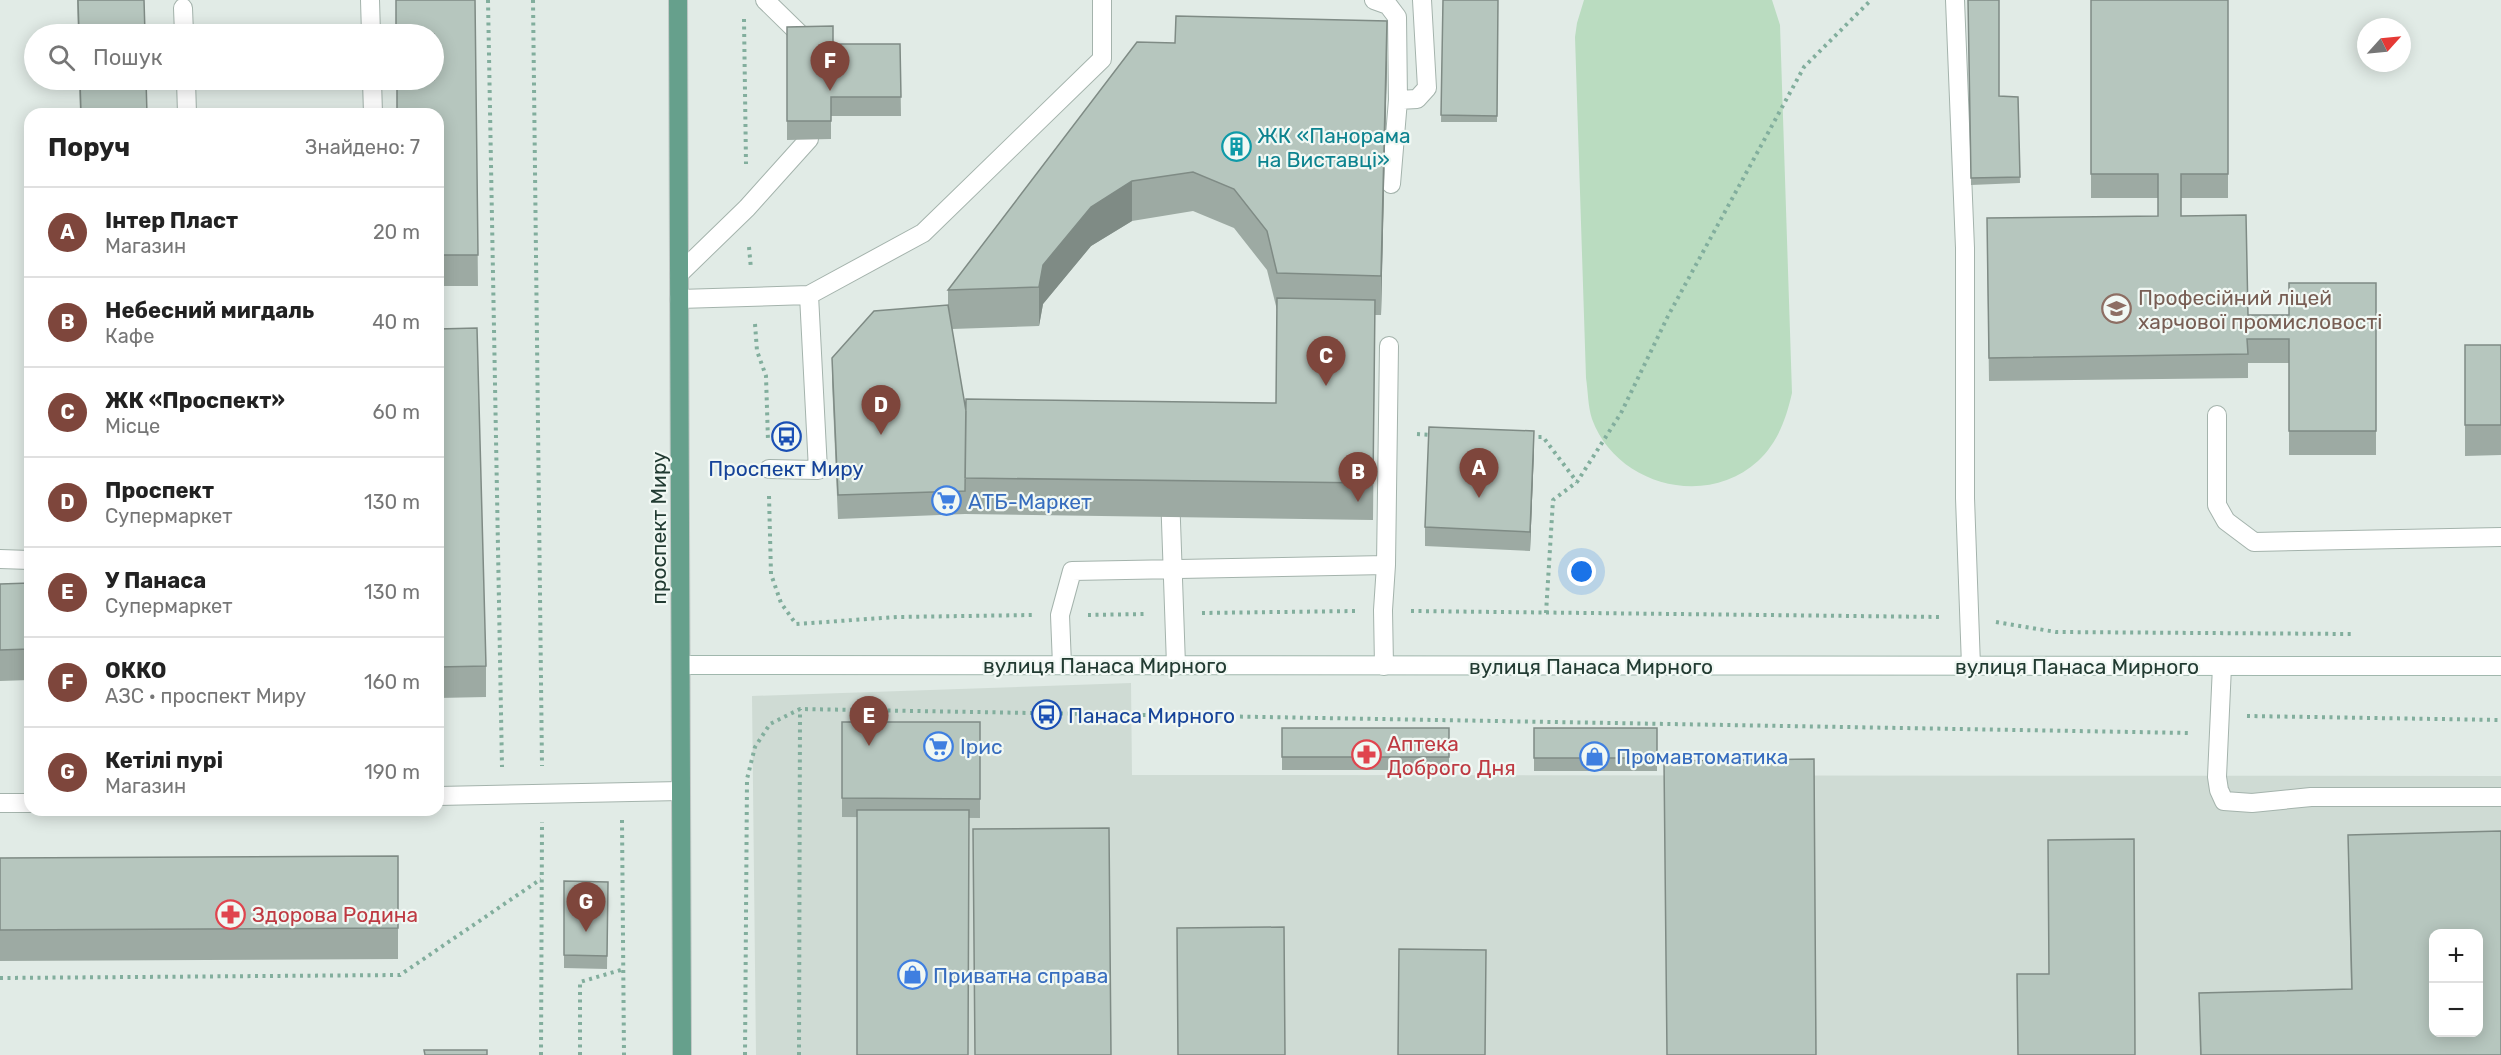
<!DOCTYPE html>
<html lang="uk">
<meta charset="utf-8">
<style>
:root{--surface:#fff;--page:#f2f2f2;--text:#222;--muted:#767676;--line:#e0e0e0;--accent:#7e463c}
body{margin:0;font-family:Rubik,sans-serif;background:var(--page);color:var(--text)}
.controls{position:absolute;right:18px;bottom:18px;display:grid;overflow:hidden;border-radius:12px;box-shadow:0 3px 15px #0003}
.controls button{width:54px;height:54px;display:grid;place-items:center;padding:0;border:0;border-bottom:2px solid var(--line);background:var(--surface);color:var(--text);font:30px sans-serif}
.compass{position:absolute;left:2357px;top:18px;width:54px;height:54px;border-radius:50%;background:var(--surface);box-shadow:0 3px 15px #0003;rotate:63deg}
.you{position:absolute;left:1582px;top:572px;width:21px;height:21px;margin:-15px;border:4px solid #fff;border-radius:50%;background:#1a73e8;box-shadow:0 0 0 9px #1a73e833}
.badge{display:grid;place-items:center;width:39px;height:39px;border-radius:50%;background:var(--accent);color:#fff;font-size:20px;font-weight:700}
.pin{position:absolute;translate:-50% -50px;filter:drop-shadow(0 2px 3px #0008)}
.pin::after{content:'';position:absolute;top:32px;width:21px;height:18px;background:inherit;clip-path:polygon(0 0,100% 0,50% 100%)}
.list{margin:0;padding:0;list-style:none}
h2{display:flex;justify-content:space-between;align-items:center;height:78px;margin:0;padding:0 24px;font-size:26px}
h2 small{font-size:20px;font-weight:400;color:var(--muted)}
.list li{display:grid;grid-template-columns:39px 1fr auto;gap:18px;align-items:center;box-sizing:border-box;height:90px;padding:0 24px;border-top:2px solid var(--line)}
.list b{display:block;font-size:22px;white-space:nowrap}
.list p{margin:0;font-size:20px;white-space:nowrap;color:var(--muted)}
.list em{font-size:20px;font-style:normal;color:var(--muted)}
.icon{flex:none;width:33px;height:33px;fill:none;stroke:currentColor;stroke-width:2;stroke-linecap:round;stroke-linejoin:round}
.map{position:relative;flex:none;width:2501px;height:1055px;overflow:hidden}
.search{position:absolute;background:var(--surface);box-shadow:0 3px 15px #0003;left:24px;top:24px;width:420px;height:66px;display:flex;align-items:center;gap:15px;box-sizing:border-box;padding:0 21px;border-radius:33px;color:var(--muted);font-size:22px}
.panel{position:absolute;background:var(--surface);box-shadow:0 3px 15px #0003;left:24px;top:108px;width:420px;height:708px;border-radius:18px}
.map>svg:first-child{display:block}
.built{fill:#cfdbd4;fill-rule:evenodd}
.green{fill:#badcc0}
.lines{fill:none;stroke-linecap:round;stroke-linejoin:round}
.service-casing{stroke:#a4b3ac;stroke-width:20}
.secondary-casing{stroke:#a0b7ad;stroke-width:20}
.primary-casing{stroke:#c1c8c6;stroke-width:20}
.path{stroke:#82ae9d;stroke-width:4;stroke-dasharray:3 4.5;stroke-linecap:butt}
.service{stroke:#fff;stroke-width:18}
.secondary{stroke:#fff;stroke-width:18}
.primary{stroke:#66a08c;stroke-width:18}
.wall{fill:#9daaa3;fill-rule:evenodd}
.shaded-wall{fill:#7f8b85}
.building{fill:#b6c6be;stroke:#7f8b85;stroke-width:1.5;fill-rule:evenodd}
.labels{text-anchor:middle;dominant-baseline:central;stroke-width:4.5;stroke-linejoin:round;paint-order:stroke}
.culture-label{font-size:21px;fill:#0d838f;stroke:#f1f8f4;text-anchor:start}
.education-label{font-size:21px;fill:#785e54;stroke:#f1f8f4;text-anchor:start}
.transit-label{font-size:21px;fill:#164399;stroke:#f1f8f4}
.shop-label{font-size:21px;fill:#366cbe;stroke:#f1f8f4;text-anchor:start}
.street-label{font-size:21px;fill:#223b32;stroke:#f1f8f4}
.health-label{font-size:21px;fill:#be3a42;stroke:#f1f8f4;text-anchor:start}
</style>
<div class="map">
<svg width="2501" height="1055" viewBox="0 0 2501 1055">
<rect width="100%" height="100%" fill="#e1ebe6"/>
<path class="built" d="M1131 683 1132 775 2501 776V1055H756L752 696ZM2434 934H2478V1032H2434Z"/>
<path class="green" d="M1584 0H1772L1780 25 1792 393C1786 419 1778 442 1758 461 1706 509 1616 485 1592 419 1588 407 1588 391 1586 378L1575 37 1577 23Z"/>
<g class="lines">
<defs>
<path id="service" d="M370 0 371 34
M765 0 810 44
M1374 0 1388 5 1397 17 1398 100
M1955 0 1965 248V498L1971 666
M183 8 184 34
M186 80 187 114
M372 80 373 114
M1391 184 1398 100 1417 99 1427 88 1422 0
M679 274 747 208 809 139
M679 299 809 295 923 233 1102 59V0
M2217 415V505L2226 521 2254 542 2501 537
M769 469 818 470 809 295
M1170 493 1176 665
M0 559 30 560
M1062 665 1060 615 1072 571 1386 565
M1384 666 1383 610 1386 565 1389 346
M2222 666 2217 777 2219 790 2224 801 2252 803 2311 797H2501
M438 796 681 791
M0 803H30"/>
<path id="secondary" d="M681 665 2501 666"/>
<path id="primary" d="M678 0 682 1055"/>
</defs>
<use href="#service" class="service-casing"/>
<use href="#secondary" class="secondary-casing"/>
<use href="#primary" class="primary-casing"/>
<path class="path" d="M488 0 502 767
M533 0 542 766
M744 19 746 164
M749 247 751 269
M755 324 757 351 766 376 768 441
M1417 434 1433 435
M1531 437H1543L1577 482
M769 496 771 574 781 603 796 624 897 617 1032 615
M1411 611 1941 617
M1202 613 1356 611
M1546 613 1553 500 1577 482 1621 413 1668 316 1804 67 1871 0
M1088 615 1146 614
M1996 622 2056 632 2351 634
M2247 716 2501 720
M622 820 624 1055
M0 978 400 975 541 879
M541 1055 542 822
M580 1055V982L624 969
M745 1055 747 779 755 747 770 724 800 709 2191 733
M799 1055 800 709"/>
<use href="#service" class="service"/>
<use href="#secondary" class="secondary"/>
<use href="#primary" class="primary"/>
</g>
<path class="wall" d="M77 0H144L145 34H78Z
M475 0 478 286H438V114Z
M1443 0H1498L1497 122H1441Z
M1968 0 1999 96 2018 97 2020 183 1971 185Z
M2091 0H2228V198H2181V216L2248 315H2289L2376 283V455H2289V363H2248V378L1989 381 1987 242 2158 216V198H2091Z
M787 27 833 44H900L901 116H831V139L787 140Z
M1175 43 1387 61 1381 315H1375L1373 520 965 514 838 519 832 382V358L948 305V290ZM1193 211 1234 228 1267 270 1277 310 1276 403 966 411 952 329 1039 326 1043 304 1091 246 1132 221Z
M79 80H146L147 114H80Z
M438 329 486 666V697L438 698Z
M2465 345H2501V455L2465 456Z
M1534 450 1530 551 1425 546V527Z
M30 583V680L0 681V584Z
M842 722H980V818L842 817Z
M1282 728H1449V770H1282Z
M1534 728H1657V771H1534Z
M2348 835 2501 1055H2200L2199 993 2351 989Z
M398 856V959L0 961V858Z
M564 881 608 882 607 969 564 968Z"/>
<path class="shaded-wall" d="M1387 21V61L1381 315V276Z
M1132 181V221L1091 246 1043 304 1039 326V287L1043 265 1091 207Z
M1534 431V450L1530 551V532Z"/>
<path class="building" d="M78 0H144L145 34H79Z
M396 0H475L478 255H438V114H397V80H434V34H396Z
M1443 0H1498L1497 116 1441 115Z
M1968 0H1999V96L2018 97 2020 177 1971 178Z
M2091 0H2228V174H2181V216L2246 215 2248 315H2289V283H2376V431H2289V339H2247L2248 354 1989 358 1987 218 2158 216V174H2091Z
M1176 16 1387 21 1381 276 1277 273 1267 231 1234 189 1193 172 1132 181 1091 207 1043 265 1039 287 948 290 1137 42 1175 43Z
M833 26V44H900L901 97H831V121H787V27Z
M80 80H146L147 114H81Z
M1277 298 1375 300 1373 483 965 478 966 399 1276 403Z
M948 305 966 411 965 491 838 495 832 358 874 311Z
M477 328 486 666 438 667V329Z
M2465 345H2501V425H2465Z
M1429 427 1534 431 1530 532 1425 527Z
M30 583V649L0 650V584Z
M842 722H980V799L842 798Z
M1282 728H1449V757H1282Z
M1534 728H1657V758H1534Z
M1814 759 1816 1055H1667L1664 761Z
M857 810H969L968 1055H857Z
M1109 828 1111 1055H975L973 829Z
M2501 831V1055H2201L2199 993 2352 989 2348 835ZM2433 933H2478V1032H2433Z
M2134 839 2135 1055H2018L2017 974H2049L2048 840Z
M398 856V928L0 930V858Z
M564 881 608 882 607 956 564 955Z
M1284 927 1285 1055H1178L1177 928Z
M1399 949 1486 950 1485 1055H1398Z
M424 1050H487V1055H425Z"/>
<defs>
<symbol id="building-ring" viewBox="-11 -11 22 22"><circle r="9.5" fill="#f1f8f4" stroke="#0f9aa8" stroke-width="1.5"/><path d="M-4-6H4V6H1V3H-1V6H-4ZM-2.5-4.3h1.7v1.8h-1.7ZM.8-4.3h1.7v1.8H.8ZM-2.5-1h1.7V.8h-1.7ZM.8-1h1.7V.8H.8Z" fill="#0f9aa8"/></symbol>
<symbol id="university-ring" viewBox="-11 -11 22 22"><circle r="9.5" fill="#f1f8f4" stroke="#8d6e63" stroke-width="1.5"/><path d="M0-5L7-2L0 1L-7-2ZM-4 1L0 2.5L4 1V4Q0 6-4 4Z" fill="#8d6e63"/></symbol>
<symbol id="bus-ring" viewBox="-11 -11 22 22"><circle r="9.5" fill="#f1f8f4" stroke="#1a4fb4" stroke-width="1.5"/><path d="M-5-6H5V4H4V6H2V4H-2V6H-4V4H-5ZM-3.5-4V0h7V-4ZM-3.5 1.2v1.5H-2V1.2ZM2 1.2v1.5H3.5V1.2Z" fill="#1a4fb4"/></symbol>
<symbol id="supermarket-ring" viewBox="-11 -11 22 22"><circle r="9.5" fill="#f1f8f4" stroke="#3f7fe0" stroke-width="1.5"/><path d="M-6-5.5h2.5l.6 2H6L4.5 2H-2.5L-4.4-4H-6ZM-1.5 3.2a1.3 1.3 0 1 0 .1 0ZM3 3.2a1.3 1.3 0 1 0 .1 0Z" fill="#3f7fe0"/></symbol>
<symbol id="pharmacy-ring" viewBox="-11 -11 22 22"><circle r="9.5" fill="#f1f8f4" stroke="#e0444e" stroke-width="1.5"/><path d="M-2-6h4v4h4v4h-4v4h-4v-4h-4v-4h4Z" fill="#e0444e"/></symbol>
<symbol id="shop-ring" viewBox="-11 -11 22 22"><circle r="9.5" fill="#f1f8f4" stroke="#3f7fe0" stroke-width="1.5"/><path d="M-5-2.5h2.3a2.7 3.5 0 0 1 5.4 0H5L5.5 6h-11ZM-1.5-2.5h3a1.5 2.3 0 0 0-3 0Z" fill="#3f7fe0"/></symbol>
</defs>
<g fill-rule="evenodd">
<use href="#building-ring" x="1220" y="130" width="33" height="33"/>
<use href="#university-ring" x="2100" y="292" width="33" height="33"/>
<use href="#bus-ring" x="770" y="420" width="33" height="33"/>
<use href="#supermarket-ring" x="930" y="484" width="33" height="33"/>
<use href="#bus-ring" x="1030" y="698" width="33" height="33"/>
<use href="#supermarket-ring" x="922" y="730" width="33" height="33"/>
<use href="#pharmacy-ring" x="1350" y="738" width="33" height="33"/>
<use href="#shop-ring" x="1578" y="740" width="33" height="33"/>
<use href="#pharmacy-ring" x="214" y="898" width="33" height="33"/>
<use href="#shop-ring" x="896" y="958" width="33" height="33"/>
</g>
<g class="labels">
<g class="culture-label">
<text x="1257" y="135">ЖК «Панорама<tspan x="1257" dy="24">на Виставці»</tspan></text>
</g>
<g class="education-label">
<text x="2138" y="297">Професійний ліцей<tspan x="2138" dy="24">харчової промисловості</tspan></text>
</g>
<g class="transit-label">
<text x="786" y="468">Проспект Миру</text>
<text x="1068" y="715" text-anchor="start">Панаса Мирного</text>
</g>
<g class="shop-label">
<text x="968" y="501">АТБ-Маркет</text>
<text x="960" y="746">Ірис</text>
<text x="1616" y="756">Промавтоматика</text>
<text x="933" y="975">Приватна справа</text>
</g>
<g class="street-label">
<text transform="translate(658 528) rotate(-90)">проспект Миру</text>
<text x="1105" y="665">вулиця Панаса Мирного</text>
<text x="1591" y="666">вулиця Панаса Мирного</text>
<text x="2077" y="666">вулиця Панаса Мирного</text>
</g>
<g class="health-label">
<text x="1387" y="743">Аптека<tspan x="1387" dy="24">Доброго Дня</tspan></text>
<text x="252" y="914">Здорова Родина</text>
</g>
</g>
</svg>
<div class="controls">
<button>+</button>
<button>−</button>
</div>
<svg class="compass" viewBox="-18 -18 36 36"><path d="M0-13l5 13h-10z" fill="#e53935"/><path d="M0 13l5-13h-10z" fill="#767676"/></svg>
<div class="you"></div>
<div class="pin badge" style="left:1479px;top:498px">A</div>
<div class="pin badge" style="left:1358px;top:502px">B</div>
<div class="pin badge" style="left:1326px;top:386px">C</div>
<div class="pin badge" style="left:881px;top:435px">D</div>
<div class="pin badge" style="left:869px;top:746px">E</div>
<div class="pin badge" style="left:830px;top:91px">F</div>
<div class="pin badge" style="left:586px;top:932px">G</div>
<div class="search"><svg class="icon" aria-label="search" viewBox="0 0 24 24"><circle cx="10" cy="10" r="6"/><path d="M15 15l6 6"/></svg>Пошук</div>
<section class="panel">
<h2>Поруч<small>Знайдено: 7</small></h2>
<ul class="list">
<li><span class="badge">A</span><div><b>Інтер Пласт</b><p>Магазин</p></div><em>20 m</em></li>
<li><span class="badge">B</span><div><b>Небесний мигдаль</b><p>Кафе</p></div><em>40 m</em></li>
<li><span class="badge">C</span><div><b>ЖК «Проспект»</b><p>Місце</p></div><em>60 m</em></li>
<li><span class="badge">D</span><div><b>Проспект</b><p>Супермаркет</p></div><em>130 m</em></li>
<li><span class="badge">E</span><div><b>У Панаса</b><p>Супермаркет</p></div><em>130 m</em></li>
<li><span class="badge">F</span><div><b>ОККО</b><p>АЗС · проспект Миру</p></div><em>160 m</em></li>
<li><span class="badge">G</span><div><b>Кетілі пурі</b><p>Магазин</p></div><em>190 m</em></li>
</ul>
</section>
</div>
